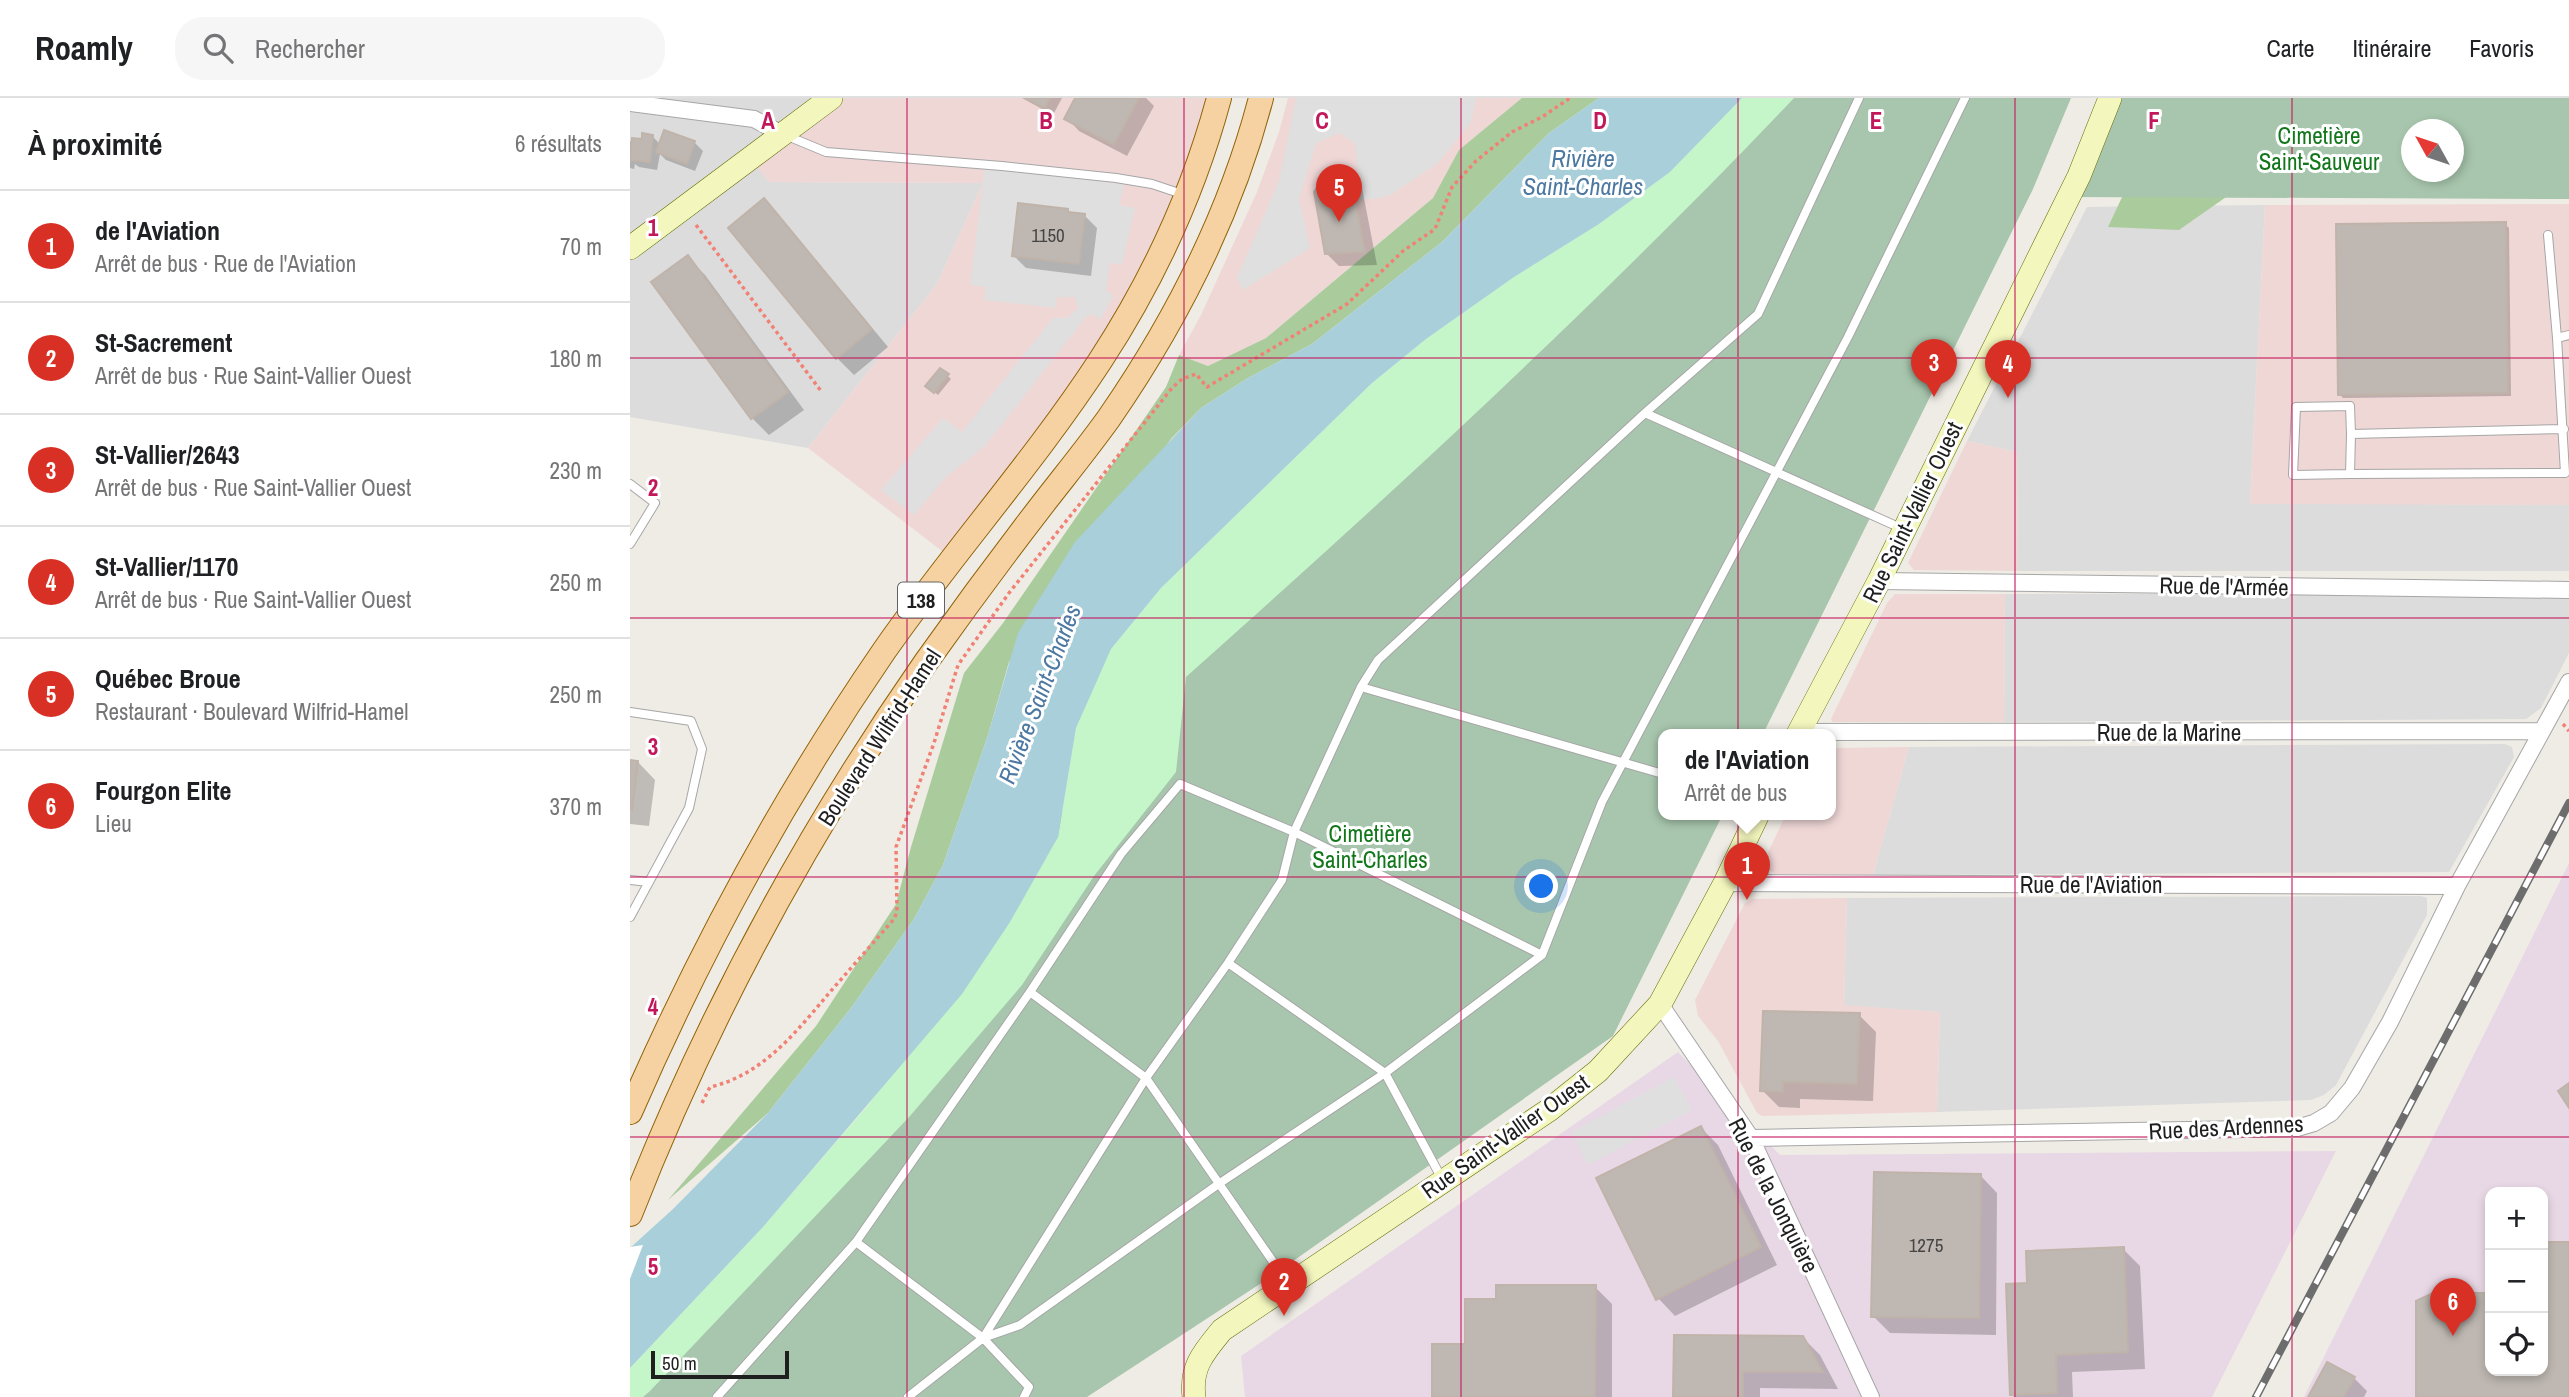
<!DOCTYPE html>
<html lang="fr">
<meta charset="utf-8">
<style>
:root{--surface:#fff;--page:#f6f6f6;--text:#202124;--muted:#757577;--line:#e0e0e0;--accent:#d93025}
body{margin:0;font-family:"Archivo Narrow",sans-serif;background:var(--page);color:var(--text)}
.controls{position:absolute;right:21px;bottom:21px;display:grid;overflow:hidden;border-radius:14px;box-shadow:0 4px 10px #0003}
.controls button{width:63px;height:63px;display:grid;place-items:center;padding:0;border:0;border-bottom:2px solid var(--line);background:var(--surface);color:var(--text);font:35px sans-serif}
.compass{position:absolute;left:1771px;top:21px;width:63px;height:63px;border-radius:50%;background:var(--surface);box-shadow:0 4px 10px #0003;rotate:310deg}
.scale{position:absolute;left:21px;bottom:18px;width:138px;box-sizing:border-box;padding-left:7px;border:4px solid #1f1f1f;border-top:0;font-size:19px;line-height:24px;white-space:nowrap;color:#1f1f1f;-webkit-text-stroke:5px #fff;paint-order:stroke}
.you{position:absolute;left:912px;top:789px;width:24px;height:24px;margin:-18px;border:5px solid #fff;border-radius:50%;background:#1a73e8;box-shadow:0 0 0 10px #1a73e833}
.badge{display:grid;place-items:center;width:46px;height:46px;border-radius:50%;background:var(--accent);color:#fff;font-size:23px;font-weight:700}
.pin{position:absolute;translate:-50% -58px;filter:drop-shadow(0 2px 4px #0008)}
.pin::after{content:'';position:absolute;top:37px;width:24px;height:21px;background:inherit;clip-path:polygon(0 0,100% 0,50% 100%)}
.popup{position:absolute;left:1028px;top:631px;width:178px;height:91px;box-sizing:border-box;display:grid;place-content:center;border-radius:14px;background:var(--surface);filter:drop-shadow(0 2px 5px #0005);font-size:23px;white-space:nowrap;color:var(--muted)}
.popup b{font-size:26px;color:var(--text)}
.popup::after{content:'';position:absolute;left:50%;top:100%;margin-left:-14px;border:14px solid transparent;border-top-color:var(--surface)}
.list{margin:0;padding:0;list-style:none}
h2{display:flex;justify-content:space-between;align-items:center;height:91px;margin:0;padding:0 28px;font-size:30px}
h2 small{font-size:23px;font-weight:400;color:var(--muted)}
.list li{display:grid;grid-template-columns:46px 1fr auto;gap:21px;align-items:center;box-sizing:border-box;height:112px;padding:0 28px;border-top:2px solid var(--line)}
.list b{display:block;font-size:26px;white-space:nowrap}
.list p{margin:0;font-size:23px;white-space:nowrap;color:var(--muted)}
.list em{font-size:23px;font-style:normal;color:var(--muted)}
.icon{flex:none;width:38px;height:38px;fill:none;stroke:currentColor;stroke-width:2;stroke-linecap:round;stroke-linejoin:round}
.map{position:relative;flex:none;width:1939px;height:1299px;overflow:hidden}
header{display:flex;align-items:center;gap:42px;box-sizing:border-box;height:98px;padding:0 35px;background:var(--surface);border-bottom:2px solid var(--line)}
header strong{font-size:33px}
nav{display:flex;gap:38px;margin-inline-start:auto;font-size:24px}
.search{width:490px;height:63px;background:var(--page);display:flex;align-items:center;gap:18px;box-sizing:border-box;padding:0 24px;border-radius:28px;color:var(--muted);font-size:26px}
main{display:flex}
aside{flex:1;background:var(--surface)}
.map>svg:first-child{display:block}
.residential{fill:#dddcdc}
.commercial{fill:#efd7d6}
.industrial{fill:#e8d8e5;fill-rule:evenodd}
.forest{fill:#aacc9d}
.cemetery{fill:#a8c6ad;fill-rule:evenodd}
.park{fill:#c5f6c9}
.parking{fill:#dfdfdf}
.water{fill:#a8cfda}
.pier{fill:#fff}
.shadow{fill:#0003}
.building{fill:#bfb8b2;stroke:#c0b3a9;stroke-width:2}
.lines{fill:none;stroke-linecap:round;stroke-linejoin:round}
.lane-casing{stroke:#a6a6a6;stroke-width:10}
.street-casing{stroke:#a6a6a6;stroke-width:18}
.secondary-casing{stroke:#65700b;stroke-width:24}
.primary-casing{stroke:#906309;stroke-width:26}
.path{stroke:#f18174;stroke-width:3.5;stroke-dasharray:3.5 3.5;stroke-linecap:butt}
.lane{stroke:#fff;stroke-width:8}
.street{stroke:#fff;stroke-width:16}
.secondary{stroke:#f3f6bd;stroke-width:23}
.primary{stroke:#f6d2a3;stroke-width:24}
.rail-casing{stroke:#6d6d6d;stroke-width:8}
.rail{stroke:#fff;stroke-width:5;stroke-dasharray:16;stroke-linecap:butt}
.grid{fill:none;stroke:#c2185b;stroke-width:2;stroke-opacity:0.55}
.labels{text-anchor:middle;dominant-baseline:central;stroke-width:6;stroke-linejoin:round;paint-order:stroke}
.number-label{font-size:19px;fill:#474544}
.shield{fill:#fff;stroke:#626262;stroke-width:2}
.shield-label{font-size:21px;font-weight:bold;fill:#1f1f1f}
.park-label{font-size:23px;fill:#12771b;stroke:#fff}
.street-label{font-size:23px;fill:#1f1f1f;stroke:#fff}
.water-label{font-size:24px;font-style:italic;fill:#4d78a1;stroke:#fff}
.grid-label{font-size:23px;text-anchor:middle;font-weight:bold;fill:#c2185b;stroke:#fff;stroke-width:6;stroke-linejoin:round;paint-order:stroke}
</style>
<header>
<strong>Roamly</strong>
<div class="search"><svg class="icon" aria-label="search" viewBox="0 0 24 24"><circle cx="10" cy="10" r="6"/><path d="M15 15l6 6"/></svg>Rechercher</div>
<nav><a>Carte</a><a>Itinéraire</a><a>Favoris</a></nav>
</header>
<main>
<aside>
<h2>À proximité<small>6 résultats</small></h2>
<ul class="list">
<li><span class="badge">1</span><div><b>de l'Aviation</b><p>Arrêt de bus · Rue de l'Aviation</p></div><em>70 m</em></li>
<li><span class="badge">2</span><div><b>St-Sacrement</b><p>Arrêt de bus · Rue Saint-Vallier Ouest</p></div><em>180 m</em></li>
<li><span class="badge">3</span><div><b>St-Vallier/2643</b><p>Arrêt de bus · Rue Saint-Vallier Ouest</p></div><em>230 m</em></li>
<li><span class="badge">4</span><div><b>St-Vallier/1170</b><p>Arrêt de bus · Rue Saint-Vallier Ouest</p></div><em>250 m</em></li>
<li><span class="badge">5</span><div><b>Québec Broue</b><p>Restaurant · Boulevard Wilfrid-Hamel</p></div><em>250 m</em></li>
<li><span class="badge">6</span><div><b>Fourgon Elite</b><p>Lieu</p></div><em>370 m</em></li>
</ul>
</aside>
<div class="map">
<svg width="1939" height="1299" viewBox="0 0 1939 1299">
<rect width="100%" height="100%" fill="#efece5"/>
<path class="residential" d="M0 0H201L139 84 353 85 307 186 178 350 0 319Z
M1635 107 1620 405 1939 407V473H1388L1387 354 1337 343 1457 109Z
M1939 495V555L1911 610 1896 621 1374 624 1375 496Z
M1875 646 1882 649 1884 659 1819 774 1243 777 1279 649Z
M1791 798 1797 800V817L1706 987 1694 997 1681 1002 1307 1014 1310 914 1214 908 1217 800Z"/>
<path class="commercial" d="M201 0H589L528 161 321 460 178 350 307 186 353 85 139 84 120 61Z
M658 0H916L803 100 636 240 578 268 549 257 571 217 627 94 649 34Z
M1939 106V407L1620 406 1635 107Z
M1337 343 1387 354 1388 473 1284 472 1278 465Z
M1265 496H1375L1374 624H1202L1201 621 1257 505Z
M1279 649 1243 777 1145 776 1139 772 1134 763 1156 716H1201V650Z
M1217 800 1214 907 1310 914 1307 1014 1132 1018 1127 1015 1088 943 1068 918 1065 902 1115 805 1122 801Z"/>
<path class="industrial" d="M1939 765V1299H1674ZM1860 1094H1913V1273H1860Z
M1048 954 1150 1057 1706 1053 1582 1299H615L611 1258Z"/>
<path class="forest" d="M892 0H969L919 35 812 144 682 246 618 280 571 310 541 341 379 564 358 637 313 767 284 821 221 910 138 1015 38 1102 186 928 266 806 281 749 334 575 373 525 536 289 549 257 578 268 636 240 803 100 829 52Z
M1509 63 1599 97 1549 132 1478 129Z"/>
<path class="cemetery" d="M1126 0H1441L1403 91 1133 636H1033V716H1093L983 938 639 1180 457 1299H0L372 860 457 653Z
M1480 0H1939V101L1439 99ZM1782 32H1824V74H1782Z"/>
<path class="park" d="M1112 0H1164C971 203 765 393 556 579L546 674 464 778 392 887 280 1018 20 1293 13 1299H0V1270L133 1129 239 1006 428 739 446 630 464 587 481 551 531 490 742 285 796 241 884 179 969 126 1040 74Z"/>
<path class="parking" d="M666 0H846L841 24 808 65 762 96 751 100 731 102 725 46 710 35 686 45 669 101 680 150 613 192 607 180 649 83Z
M356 61 494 87 489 107 505 110 492 166 480 165 476 192 483 198 470 222 463 216 456 219 355 348 316 379 284 417 251 392 313 320 332 334 423 220H437L448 210 445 199H427L425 210 354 202 356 189 340 187Z
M1044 979 1062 1012 958 1067 941 1034Z"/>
<path class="water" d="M969 0H1112L1040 74 969 126 884 179 796 241 742 285 531 490 481 551 446 630 428 739 380 824 332 896 133 1129 0 1270V1150L43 1111 138 1015 221 910 284 821 313 767 358 637 388 535 445 444 571 310 618 280 682 246 812 144 919 35Z"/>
<path class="pier" d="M13 1147 0 1181V1149Z"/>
<path class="shadow" d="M392 0H432L423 17Z
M447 0H516L524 8 497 58 449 33 437 20Z
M23 39 30 46 64 44 73 53 65 73 36 62 30 56 27 72 9 69 5 66 4 71 0 70V43L3 46Z
M719 77 732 90 747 167 709 168 696 155Z
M134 102 151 120 258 249 224 277 207 260Z
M438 112 441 116 454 117 467 130 461 178 396 170 384 158Z
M1875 126 1879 130 1881 298 1713 300 1709 296Z
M58 160 75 177 174 312 139 337 122 320Z
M311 272 321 281 308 297 298 288Z
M0 664H8L25 682 19 728 0 726Z
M1229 917 1246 934 1243 1003 1170 1001V1010L1149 1009 1132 992Z
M1071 1030 1088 1047 1147 1167 1045 1218 1028 1200Z
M1350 1077 1367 1095 1366 1237 1260 1235 1243 1218Z
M1913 1146H1939V1299H1787L1803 1197H1860V1273H1913Z
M1493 1151 1510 1168 1515 1271 1442 1274 1443 1299H1384L1382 1296 1399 1187Z
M965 1189 982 1206V1299H804L868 1203Z
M1173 1240 1190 1257 1208 1291 1130 1290V1299H1045Z
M1724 1280 1737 1293 1734 1299H1680Z"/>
<path class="building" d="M395 0H420L415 10Z
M445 0H509L484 47 434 21Z
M34 32 65 43 57 66 26 54Z
M12 35 23 37 20 64 0 62 2 40 12 41Z
M720 75 735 154 695 156 684 94 694 79Z
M134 100 242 231 206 261 98 130Z
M388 105 438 111V114L455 116 449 166 382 158Z
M1876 124 1878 295 1708 297 1706 126Z
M58 157 158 294 121 321 21 184Z
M310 270 319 276 304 295 295 288Z
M0 662 8 663 2 712 0 711Z
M1133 913 1230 915 1227 986 1153 984V994L1130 993Z
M1939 985V1010L1928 993Z
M1071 1028 1131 1149 1026 1202 966 1080Z
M1244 1074 1351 1076 1349 1220 1241 1219Z
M1913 1144H1939V1299H1786V1203L1803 1195H1860V1273H1913Z
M1494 1149 1498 1254 1426 1257 1427 1295 1380 1297 1376 1186 1397 1185 1396 1153Z
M866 1187H966L965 1299H802V1246H835V1201H866Z
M1044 1237 1173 1238 1193 1274H1113V1299H1043Z
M1697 1264 1725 1279 1714 1299H1678Z"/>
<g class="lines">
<defs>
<path id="lane" d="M155 37 196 54 372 68 486 80 522 86 555 97
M1918 137 1927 240 1939 237
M1927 240 1935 375 1720 376 1721 336 1934 331
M1015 315 1128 216 1229 0
M1720 376 1663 377 1666 309 1720 308 1721 336
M0 386 25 405 0 446
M731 589 748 562 1015 315 1273 431
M0 614 61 623 72 651 59 710 0 819
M0 782 19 784
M598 865 755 975 812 1081
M400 894 516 980 657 1184
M226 1144 353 1240 399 1289 394 1299
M353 1240 516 980 598 865 652 782 664 734 731 589 1033 676
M87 1299 226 1144 400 894 491 756 550 686 664 734 912 857
M278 1299 353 1240 390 1227 590 1085 755 975 912 857 972 704 1218 239 1335 0"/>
<path id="street" d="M0 5 124 21 152 36
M1249 483 1939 492
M1169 634 1910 633
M1095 785 1827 788
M1030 906 1121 1040 1241 1299
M1121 1040 1667 1030 1684 1025 1701 1015 1722 990 1760 924 1827 788 1939 584"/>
<path id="secondary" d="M0 150 201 0
M1168 636 1249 483 1449 78 1480 0
M564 1299C560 1269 574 1254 592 1232L919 1012 968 973 1030 906 1095 785 1128 716"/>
<path id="primary" d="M0 1014C70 853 155 697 254 553 323 454 404 364 470 263 523 182 564 93 589 0
M0 1116C76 922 177 735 296 564 335 509 375 455 416 402 437 375 459 348 479 320 546 223 601 115 631 0"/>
</defs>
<use href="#lane" class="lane-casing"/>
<use href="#street" class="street-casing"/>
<use href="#secondary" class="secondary-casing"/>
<use href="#primary" class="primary-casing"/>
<path class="path" d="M66 127 191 293
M1933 626 1939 633
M72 1005 80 989C133 977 167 933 200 894 221 870 243 845 264 821L267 814 266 749 304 645 328 567 379 495 542 290 552 281 566 276 577 289 717 206 773 153 805 131 822 89 846 63 882 34 912 19 940 0"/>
<use href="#lane" class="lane"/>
<use href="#street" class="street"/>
<use href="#secondary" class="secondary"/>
<use href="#primary" class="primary"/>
<defs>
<path id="rail" d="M1626 1299 1939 705"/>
</defs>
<use href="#rail" class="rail-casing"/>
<use href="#rail" class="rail"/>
</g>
<path class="grid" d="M277 0V1299M554 0V1299M831 0V1299M1108 0V1299M1385 0V1299M1662 0V1299M0 260H1939M0 520H1939M0 779H1939M0 1039H1939"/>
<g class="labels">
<g class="number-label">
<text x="418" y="137">1150</text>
<text x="1296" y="1147">1275</text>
</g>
<rect class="shield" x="268" y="484.5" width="46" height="35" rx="5"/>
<g class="shield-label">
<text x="291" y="502">138</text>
</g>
<g class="park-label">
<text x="1689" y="37">Cimetière<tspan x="1689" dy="26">Saint-Sauveur</tspan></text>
<text x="740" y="735">Cimetière<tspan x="740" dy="26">Saint-Charles</tspan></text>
</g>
<g class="street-label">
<text transform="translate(1282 414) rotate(-64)">Rue Saint-Vallier Ouest</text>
<text transform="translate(1594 488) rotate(1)">Rue de l'Armée</text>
<text x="1539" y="634">Rue de la Marine</text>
<text transform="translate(249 639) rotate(-57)">Boulevard Wilfrid-Hamel</text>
<text x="1461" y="786">Rue de l'Aviation</text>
<text transform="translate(1596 1029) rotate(-3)">Rue des Ardennes</text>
<text transform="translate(875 1038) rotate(-35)">Rue Saint-Vallier Ouest</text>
<text transform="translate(1144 1097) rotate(63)">Rue de la Jonquière</text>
</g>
<g class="water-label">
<text x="953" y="60">Rivière<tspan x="953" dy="28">Saint-Charles</tspan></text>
<text transform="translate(409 596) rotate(-69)">Rivière Saint-Charles</text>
</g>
</g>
<g class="grid-label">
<text x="138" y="31">A</text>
<text x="416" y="31">B</text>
<text x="692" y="31">C</text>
<text x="970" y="31">D</text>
<text x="1246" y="31">E</text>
<text x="1524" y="31">F</text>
<text x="23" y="138">1</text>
<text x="23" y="398">2</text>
<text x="23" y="657">3</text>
<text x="23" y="917">4</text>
<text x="23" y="1177">5</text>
</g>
</svg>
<div class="controls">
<button>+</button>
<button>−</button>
<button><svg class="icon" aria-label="locate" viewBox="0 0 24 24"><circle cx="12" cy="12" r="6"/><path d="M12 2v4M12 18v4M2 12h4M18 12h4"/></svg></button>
</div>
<svg class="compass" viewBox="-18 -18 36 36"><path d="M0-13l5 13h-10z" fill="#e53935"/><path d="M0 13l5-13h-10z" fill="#757577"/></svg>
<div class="scale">50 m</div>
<div class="you"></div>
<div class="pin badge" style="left:1117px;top:802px">1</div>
<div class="popup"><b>de l'Aviation</b>Arrêt de bus</div>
<div class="pin badge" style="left:654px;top:1218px">2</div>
<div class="pin badge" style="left:1304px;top:299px">3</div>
<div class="pin badge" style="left:1378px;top:300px">4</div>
<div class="pin badge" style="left:709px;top:124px">5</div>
<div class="pin badge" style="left:1823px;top:1238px">6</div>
</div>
</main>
